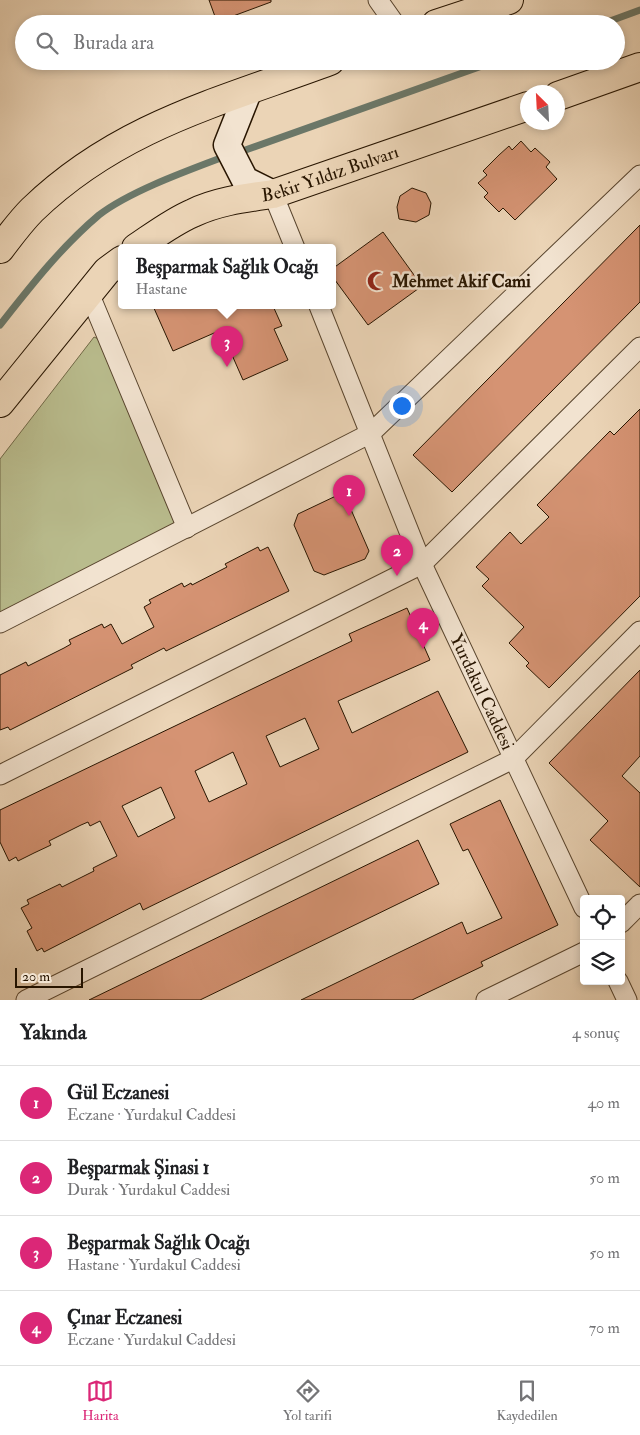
<!DOCTYPE html>
<html lang="tr">
<meta charset="utf-8">
<style>
:root{--surface:#fff;--page:#f2f2f2;--text:#202124;--muted:#757577;--line:#e0e0e0;--accent:#db2777}
body{margin:0;font-family:"IM FELL Double Pica",serif;background:var(--page);color:var(--text)}
.controls{position:absolute;right:15px;bottom:15px;display:grid;overflow:hidden;border-radius:5px;box-shadow:0 2px 8px #0003}
.controls button{width:45px;height:45px;display:grid;place-items:center;padding:0;border:0;border-bottom:1px solid var(--line);background:var(--surface);color:var(--text);font:25px sans-serif}
.compass{position:absolute;left:520px;top:85px;width:45px;height:45px;border-radius:50%;background:var(--surface);box-shadow:0 2px 8px #0003;rotate:336deg}
.scale{position:absolute;left:15px;bottom:12px;width:68px;box-sizing:border-box;padding-left:5px;border:2px solid #281500;border-top:0;font-size:14px;line-height:18px;white-space:nowrap;color:#281500;-webkit-text-stroke:4px #f2e3d0;paint-order:stroke}
.you{position:absolute;left:401px;top:405px;width:18px;height:18px;margin:-12px;border:4px solid #fff;border-radius:50%;background:#1a73e8;box-shadow:0 0 0 8px #1a73e833}
.badge{display:grid;place-items:center;width:32px;height:32px;border-radius:50%;background:var(--accent);color:#fff;font-size:16px;font-weight:700}
.pin{position:absolute;translate:-50% -41px;filter:drop-shadow(0 1px 2px #0008)}
.pin::after{content:'';position:absolute;top:26px;width:18px;height:15px;background:inherit;clip-path:polygon(0 0,100% 0,50% 100%)}
.popup{position:absolute;left:118px;top:244px;width:218px;height:65px;box-sizing:border-box;display:grid;place-content:center;border-radius:5px;background:var(--surface);filter:drop-shadow(0 1px 4px #0005);font-size:16px;white-space:nowrap;color:var(--muted)}
.popup b{font-size:19px;color:var(--text)}
.popup::after{content:'';position:absolute;left:50%;top:100%;margin-left:-10px;border:10px solid transparent;border-top-color:var(--surface)}
.list{margin:0;padding:0;list-style:none}
h2{display:flex;justify-content:space-between;align-items:center;height:65px;margin:0;padding:0 20px;font-size:21px}
h2 small{font-size:16px;font-weight:400;color:var(--muted)}
.list li{display:grid;grid-template-columns:32px 1fr auto;gap:15px;align-items:center;box-sizing:border-box;height:75px;padding:0 20px;border-top:1px solid var(--line)}
.list b{display:block;font-size:19px;white-space:nowrap}
.list p{margin:0;font-size:16px;white-space:nowrap;color:var(--muted)}
.list em{font-size:16px;font-style:normal;color:var(--muted)}
.icon{flex:none;width:28px;height:28px;fill:none;stroke:currentColor;stroke-width:2;stroke-linecap:round;stroke-linejoin:round}
.map{position:relative;flex:none;width:640px;height:1000px;overflow:hidden}
.search{position:absolute;background:var(--surface);box-shadow:0 2px 8px #0003;left:15px;right:15px;top:15px;height:55px;display:flex;align-items:center;gap:12px;box-sizing:border-box;padding:0 18px;border-radius:28px;color:var(--muted);font-size:19px}
.sheet{height:365px;background:var(--surface)}
nav{display:flex;justify-content:space-around;align-items:center;box-sizing:border-box;height:70px;border-top:1px solid var(--line);background:var(--surface);font-size:14px;color:var(--muted)}
nav a{display:grid;justify-items:center;gap:2px}
nav .on{color:var(--accent)}
.map>svg:first-child{display:block}
.green{fill:#b9bc8d;stroke:#706846}
.lines{fill:none;stroke-linecap:round;stroke-linejoin:round}
.stream{stroke:#6b7768;stroke-width:7}
.building{fill:#d59373;stroke:#281500;fill-rule:evenodd}
.street-casing{stroke:#59452e;stroke-width:21}
.secondary-casing{stroke:#281500;stroke-width:29}
.primary-casing{stroke:#281500;stroke-width:30}
.street{stroke:#f2e3d0;stroke-width:19}
.secondary{stroke:#f2e3d0;stroke-width:26}
.primary{stroke:#ebd4b6;stroke-width:28}
.labels{text-anchor:middle;dominant-baseline:central;stroke-width:5;stroke-linejoin:round;paint-order:stroke}
.street-label{font-size:18px;fill:#281500;stroke:#f2e3d0}
.poi-label{font-size:18px;font-weight:bold;fill:#281500;stroke:#f2e3d0;text-anchor:start}
</style>
<div class="map">
<svg width="640" height="1000" viewBox="0 0 640 1000">
<rect width="100%" height="100%" fill="#ebd4b6"/>
<filter id="stains"><feTurbulence type="fractalNoise" baseFrequency=".004" numOctaves="4"/><feColorMatrix values="0 0 0 0 .2 0 0 0 0 .09 0 0 0 0 .02 0 0 0 .5 -.17"/></filter>
<radialGradient id="worn" r=".72"><stop offset=".6" stop-color="#630" stop-opacity="0"/><stop offset="1" stop-color="#630" stop-opacity=".3"/></radialGradient>
<path class="green" d="M94 337 110 344 186 525 0 615V459Z"/>
<g class="lines">
<path class="stream" d="M602 24 640 10
M237 153 496 61
M0 325C30 287 61 247 99 215 130 191 189 170 226 156"/>
</g>
<path class="building" d="M209 0H271V2L217 22Z
M521 141 531 152 535 148 550 162 546 167 557 179 515 220 503 208 499 212 484 197 488 193 478 183 487 175 483 171 499 155 509 146 512 150Z
M412 188 426 193 431 203 429 215 416 222 399 219 397 207 400 196Z
M640 225V302L452 492 413 455Z
M383 232 422 286 368 325 332 276V269Z
M153 306H273L282 326 274 329 288 360 243 380 221 330 173 351Z
M640 409V596L549 688 526 666 529 663 509 643 524 627 482 586 489 579 476 567 510 532 521 544 549 517 537 505 610 431 614 435Z
M338 495 346 498 369 551 365 559 324 575 314 571 294 525 298 514Z
M258 547 260 551 268 547 289 591 166 651 164 648 131 665 133 668 10 730 8 727 0 730V675L26 662 28 666 64 648 71 644 69 640 102 624 104 628 111 624 122 644 154 627 144 607 151 603 149 600 182 583 184 587 191 583 192 585 227 567 225 564Z
M407 608 430 660 338 701 352 733 438 691 468 752 143 910 140 903 44 952 42 948 37 951 27 931 32 928 21 908 29 904 27 900 60 884 62 887 94 871 93 868 117 856 100 821 90 826 88 822 81 825 49 841 51 845 34 853 18 861 16 857 9 861 0 842V810L352 641 349 634ZM305 718 319 749 280 767 266 736ZM233 752 247 784 209 802 195 771ZM161 787 175 818 138 837 122 806Z
M640 670V756L622 776 640 793V887L590 840 608 821 549 763Z
M500 800 558 925 481 962 483 966 412 1000H301L462 922 467 934 502 918 468 849 463 851 450 824Z
M418 840 439 884 365 920 200 1000H89Z"/>
<g class="lines">
<defs>
<g id="street">
<path d="M378 0 395 24"/>
<path d="M273 194 295 248"/>
<path d="M89 293 187 528"/>
<path id="s1" d="M319 306 422 564 584 908"/>
<path d="M0 623 371 433 640 175"/>
<path d="M0 775 422 564 640 347"/>
<path d="M621 923 640 904"/>
<path d="M618 981 627 1000"/>
<path d="M26 1000 513 759 640 631"/>
<path d="M486 1000 584 952"/>
</g>
<path id="secondary" d="M248 92 227 145 245 180 273 194"/>
<g id="primary">
<path d="M436 24 509 0"/>
<path d="M558 96 640 67"/>
<path id="s2" d="M136 248C154 236 172 222 193 213 218 201 245 198 273 194L528 106"/>
<path d="M0 249C10 236 20 222 32 210 119 126 220 102 330 61"/>
<path d="M0 403 107 271 122 260"/>
</g>
</defs>
<use href="#street" class="street-casing"/>
<use href="#secondary" class="secondary-casing"/>
<use href="#primary" class="primary-casing"/>
<use href="#street" class="street"/>
<use href="#secondary" class="secondary"/>
<use href="#primary" class="primary"/>
</g>
<defs>
<symbol id="mosque-bare" viewBox="-9 -9 18 18"><path d="M3.5-4.9A6 6 0 1 0 3.5 4.9A5 5 0 1 1 3.5-4.9Z" fill="#8f2418" stroke="#f2e3d0" stroke-width="2.5" paint-order="stroke"/></symbol>
</defs>
<g fill-rule="evenodd">
<use href="#mosque-bare" x="363" y="267" width="28" height="28"/>
</g>
<g class="labels">
<g class="street-label">
<text stroke="none"><textPath href="#s2" startOffset="210">Bekir Yıldız Bulvarı</textPath></text>
<text stroke="none"><textPath href="#s1" startOffset="419">Yurdakul Caddesi</textPath></text>
</g>
<g class="poi-label">
<text x="392" y="281">Mehmet Akif Cami</text>
</g>
</g>
<rect width="100%" height="100%" filter="url(#stains)"/>
<rect width="100%" height="100%" fill="url(#worn)"/>
</svg>
<div class="controls">
<button><svg class="icon" aria-label="locate" viewBox="0 0 24 24"><circle cx="12" cy="12" r="6"/><path d="M12 2v4M12 18v4M2 12h4M18 12h4"/></svg></button>
<button><svg class="icon" aria-label="layers" viewBox="0 0 24 24"><path d="M12 4l9 5-9 5-9-5zM3 14l9 5 9-5"/></svg></button>
</div>
<svg class="compass" viewBox="-18 -18 36 36"><path d="M0-13l5 13h-10z" fill="#e53935"/><path d="M0 13l5-13h-10z" fill="#757577"/></svg>
<div class="scale">20 m</div>
<div class="you"></div>
<div class="pin badge" style="left:349px;top:516px">1</div>
<div class="pin badge" style="left:397px;top:576px">2</div>
<div class="pin badge" style="left:227px;top:367px">3</div>
<div class="popup"><b>Beşparmak Sağlık Ocağı</b>Hastane</div>
<div class="pin badge" style="left:423px;top:649px">4</div>
<div class="search"><svg class="icon" aria-label="search" viewBox="0 0 24 24"><circle cx="10" cy="10" r="6"/><path d="M15 15l6 6"/></svg>Burada ara</div>
</div>
<section class="sheet">
<h2>Yakında<small>4 sonuç</small></h2>
<ul class="list">
<li><span class="badge">1</span><div><b>Gül Eczanesi</b><p>Eczane · Yurdakul Caddesi</p></div><em>40 m</em></li>
<li><span class="badge">2</span><div><b>Beşparmak Şinasi 1</b><p>Durak · Yurdakul Caddesi</p></div><em>50 m</em></li>
<li><span class="badge">3</span><div><b>Beşparmak Sağlık Ocağı</b><p>Hastane · Yurdakul Caddesi</p></div><em>50 m</em></li>
<li><span class="badge">4</span><div><b>Çınar Eczanesi</b><p>Eczane · Yurdakul Caddesi</p></div><em>70 m</em></li>
</ul>
</section>
<nav>
<a class="on"><svg class="icon" aria-label="map" viewBox="0 0 24 24"><path d="M3 6l6-2 6 2 6-2v14l-6 2-6-2-6 2zM9 4v14M15 6v14"/></svg>Harita</a>
<a><svg class="icon" aria-label="directions" viewBox="0 0 24 24"><path d="M12 3l9 9-9 9-9-9zM9 14v-3h6M13 9l2 2-2 2"/></svg>Yol tarifi</a>
<a><svg class="icon" aria-label="saved" viewBox="0 0 24 24"><path d="M7 4h10v16l-5-4-5 4z"/></svg>Kaydedilen</a>
</nav>
